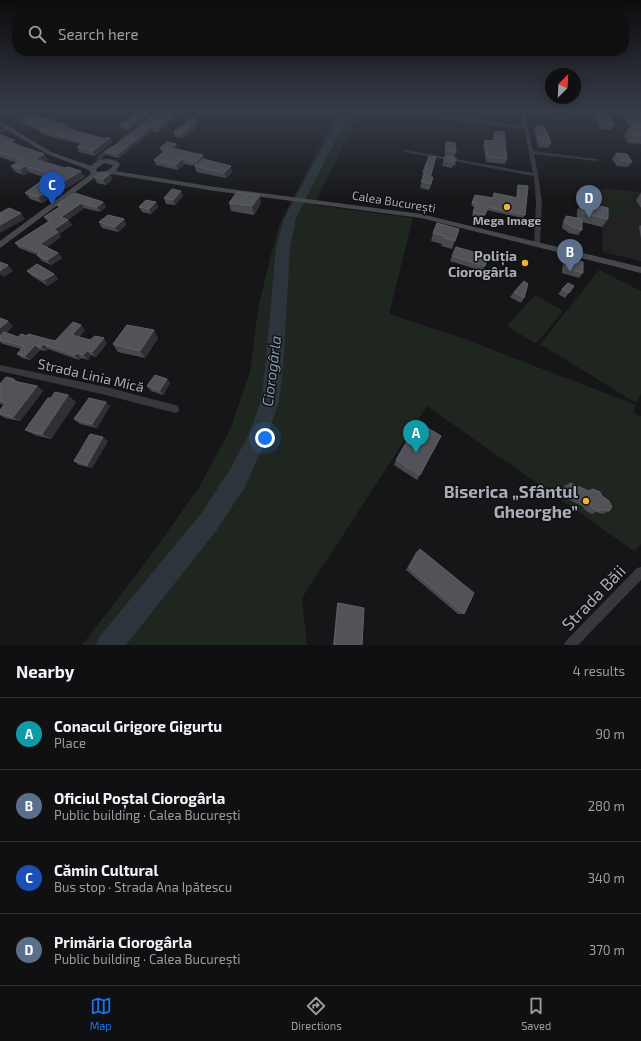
<!DOCTYPE html>
<meta charset="utf-8">
<style>
:root{--surface:#101012;--page:#1e1e20;--text:#f1f3f6;--muted:#9c9d9f;--line:#303032;--accent:#1a73e8}
body{margin:0;font-family:"Exo 2",sans-serif;background:var(--page);color:var(--text)}
.compass{position:absolute;left:545px;top:68px;width:36px;height:36px;border-radius:50%;background:var(--surface);box-shadow:0 2px 10px #0003;rotate:24deg}
.you{position:absolute;left:265px;top:438px;width:14px;height:14px;margin:-10px;border:3px solid #fff;border-radius:50%;background:#1a73e8;box-shadow:0 0 0 6px #1a73e833}
.badge{display:grid;place-items:center;width:26px;height:26px;border-radius:50%;background:var(--accent);color:#fff;font-size:13px;font-weight:700}
.pin{position:absolute;translate:-50% -33px;filter:drop-shadow(0 1px 2px #0008)}
.pin::after{content:'';position:absolute;top:21px;width:14px;height:12px;background:inherit;clip-path:polygon(0 0,100% 0,50% 100%)}
.list{margin:0;padding:0;list-style:none}
h2{display:flex;justify-content:space-between;align-items:center;height:52px;margin:0;padding:0 16px;font-size:17px}
h2 small{font-size:13px;font-weight:400;color:var(--muted)}
.list li{display:grid;grid-template-columns:26px 1fr auto;gap:12px;align-items:center;box-sizing:border-box;height:72px;padding:0 16px;border-top:1px solid var(--line)}
.list b{display:block;font-size:15px;white-space:nowrap}
.list p{margin:0;font-size:13px;white-space:nowrap;color:var(--muted)}
.list em{font-size:13px;font-style:normal;color:var(--muted)}
.icon{flex:none;width:22px;height:22px;fill:none;stroke:currentColor;stroke-width:2;stroke-linecap:round;stroke-linejoin:round}
.map{position:relative;flex:none;width:641px;height:645px;overflow:hidden}
.search{position:absolute;background:var(--surface);box-shadow:0 2px 10px #0003;left:12px;right:12px;top:12px;height:44px;display:flex;align-items:center;gap:10px;box-sizing:border-box;padding:0 14px;border-radius:16px;color:var(--muted);font-size:15px}
.sheet{height:340px;background:var(--surface)}
nav{display:flex;justify-content:space-around;align-items:center;box-sizing:border-box;height:56px;border-top:1px solid var(--line);background:var(--surface);font-size:11px;color:var(--muted)}
nav a{display:grid;justify-items:center;gap:2px}
nav .on{color:var(--accent)}
.map>svg:first-child{display:block}
.built{fill:#222225}
.green{fill:#1e261f}
.lines{fill:none;stroke-linecap:round;stroke-linejoin:round}
.river{fill:#2c353c;fill-rule:evenodd}
.minor{fill:#37383d;fill-rule:evenodd}
.secondary{fill:#45474d;fill-rule:evenodd}
.wall{fill:#47494d}
.shaded-wall{fill:#2f3033}
.building{fill:#525359;stroke:#5f6168}
.poi-dot{fill:#f2b134;stroke:#111113;stroke-width:1.5}
.labels{text-anchor:middle;dominant-baseline:central;stroke-width:3;stroke-linejoin:round;paint-order:stroke}
.far-street-label{font-size:12px;fill:#a8adb8;stroke:#111113}
.far-poi-label{font-size:12px;font-weight:bold;fill:#a8adb8;stroke:#111113}
.poi-label{font-size:14px;font-weight:bold;fill:#a8adb8;stroke:#111113;text-anchor:end}
.street-label{font-size:14px;fill:#a8adb8;stroke:#111113}
.water-label{font-size:15px;font-style:italic;fill:#7f9bb3;stroke:#111113}
.near-poi-label{font-size:17px;font-weight:bold;fill:#a8adb8;stroke:#111113;text-anchor:end}
.near-street-label{font-size:17px;fill:#a8adb8;stroke:#111113}
</style>
<div class="map">
<svg width="641" height="645" viewBox="0 0 641 645">
<rect width="100%" height="100%" fill="#161618"/>
<path class="built" d="M601 188 641 192V261L603 252Z"/>
<path class="green" d="M338 111H361L314 205 413 218 389 314 459 337 636 405 633 413 641 416V544L634 551 427 406 302 598 307 645H82L143 566 198 489 230 430 250 372 258 309 270 258 280 223Z
M606 191 630 196 633 219 607 213Z
M599 270 641 291V394L636 403 540 344Z
M535 295 563 311 536 344 507 326Z"/>
<g class="lines">
<path class="river" d="M342 111H350L296 218 290 248 283 369 279 401 267 438 245 487 216 531 126 645H96L100 636 200 515 229 471 249 434 261 401 265 369 276 248 284 218Z"/>
<path class="minor" d="M407 111 523 126 520 111H524L533 151 596 159 598 160 596 161 534 154 538 175 542 202 540 244 537 246 534 244 536 202 534 176 405 152 403 151 405 150 533 173 524 129 408 113H407Z
M566 111H584L641 115V117L568 112Z
M142 123 145 124 123 142H119V140Z
M9 127 11 128 10 129 0 133V130Z
M111 146 115 147 102 158 100 164H96V163L98 156Z
M0 365 106 387 175 405 178 406 179 409 178 412 175 413 106 395 0 371Z
M641 567V580L578 645H564L566 641 637 568Z"/>
<path class="secondary" d="M0 121 51 152 91 166C99 158 112 156 120 164L116 171 215 187 421 214 641 267V273L421 218 215 191 111 174 97 176 0 248V241L91 174 89 170 47 154 0 126ZM104 163 113 165C110 171 103 173 96 171L97 168Z"/>
</g>
<path class="wall" d="M128 111H157L129 131 122 129 120 125 137 115V113Z
M159 111H176L172 113 175 114 176 117 158 132 153 131 149 134 119 158 107 155 105 152 137 130 136 129Z
M597 111H605L614 125 611 130 601 129 595 115Z
M628 111H641V144L628 143 624 135 630 126 624 117Z
M22 120 70 129 102 138H110L112 143 95 156 79 152 77 147 80 144 56 138 40 133 39 130 24 125Z
M196 122 198 127 184 138 175 137 174 132Z
M537 125 551 143 548 148 538 147 534 130Z
M495 131 507 159 505 164 486 162 483 145 485 140H493V136Z
M0 135 48 160 44 162 85 177 42 203 30 199 25 193 46 178 29 172 24 175 15 172 11 166 17 163 0 157Z
M446 142 456 152 454 157 456 160 455 166 453 165 452 168 442 166 445 156V147Z
M176 144 177 149 203 155 204 159 232 172 226 178 196 172 195 166 184 164 178 170 156 165 154 160 163 153 160 148Z
M616 153 632 162 628 167 617 166 612 159Z
M436 157 431 177 432 183 429 190 420 188 423 178H422L423 172Z
M94 177 113 179 106 185 97 183Z
M518 185 525 215 523 218 486 210 483 219 472 216 475 207 471 206 475 195 492 198 494 193 516 198 517 188Z
M181 191 183 196 175 205 166 204 164 198Z
M641 193V208L636 200Z
M103 202 106 207 100 212 84 208 68 220 72 225 59 234 61 237 47 247 58 253 62 258 51 265 42 261 37 255 19 248 15 243 48 222 44 217 59 208 57 205Z
M156 202 158 207 151 214 142 212 139 207Z
M582 202 608 219 602 227 582 222V230L578 235 569 233 562 228 563 221 566 216 577 218V210Z
M229 203H261L254 215 231 211Z
M124 219 126 225 118 232 102 228 99 222Z
M641 225V239L639 227Z
M459 229 452 249 441 246 442 244 431 241 433 233Z
M452 256 485 266 482 271 450 261Z
M567 258 583 273 579 278 562 273 563 263Z
M27 271 54 274 58 279 48 286 32 276Z
M574 286 565 298 558 294 562 289Z
M514 292 524 298 521 303 510 297Z
M0 318 13 326 6 333 18 337 27 336 55 341 85 330 79 337 90 340 107 343 96 357 91 355 88 360 81 358 79 360 48 349 46 351 40 350 30 360 22 358 17 354 21 349 3 344 0 342Z
M158 338 145 358 118 352 113 344Z
M14 379 18 382 37 386 43 391 20 421 5 418 0 415V410L4 405 0 404V384Z
M167 379 170 383 163 395 151 391 147 386Z
M76 402 51 439 35 435 25 430Z
M110 406 97 428 80 424 74 419Z
M108 441 92 468 79 465 74 461Z
M396 460 420 475 417 480 394 465Z
M570 483 609 511 602 514 596 512 592 514 586 511 582 506 563 497 564 486Z
M420 549 464 614H458L406 570 416 552Z
M338 603 362 645H333L337 604Z"/>
<path class="shaded-wall" d="M150 111H157L129 131 128 127Z
M170 111H176L169 116 168 112Z
M175 114 176 117 158 132 157 128Z
M196 122 198 127 184 138 182 133Z
M152 127 153 131 119 158 118 154Z
M110 138 112 143 95 156 93 151Z
M14 140 18 145 2 146Z
M176 144 177 149 172 153 171 148Z
M44 154 48 160 38 165 35 159Z
M203 155 205 160 198 167 196 162Z
M182 159 184 164 178 170 176 165Z
M25 166 29 172 24 175 20 169Z
M231 166 232 172 226 178 224 173Z
M81 171 85 177 42 203 38 197Z
M110 174 113 179 106 185 103 179Z
M181 191 183 196 175 205 173 200Z
M260 195 261 203 254 215 252 206Z
M103 202 106 207 100 212 97 207Z
M156 202 158 207 151 214 149 209Z
M81 203 84 208 68 220 72 225 59 234 61 237 44 249 40 244 53 230 61 217Z
M21 213 25 219 0 233V225Z
M124 219 126 225 118 232 115 227Z
M58 253 62 258 51 265 47 260Z
M8 265 13 271 4 277 0 274V271Z
M54 274 58 279 48 286 44 280Z
M8 321 13 326 0 338V328Z
M81 325 85 330 76 339 72 335Z
M154 330 158 338 145 358 140 351Z
M104 338 107 343 96 357 92 352Z
M43 344 48 349 46 351 41 347Z
M35 345 40 350 30 360 25 356Z
M87 351 91 355 88 360 83 355Z
M77 353 81 358 79 360 75 355Z
M167 379 170 383 163 395 160 390Z
M37 386 43 391 20 421 13 417Z
M68 395 76 402 51 439 42 434Z
M106 402 110 406 97 428 92 424Z
M103 437 108 441 92 468 87 465Z"/>
<path class="building" d="M139 111H150L128 127 120 125 139 113H136Z
M159 111H170L168 112 175 114 157 128 152 127 148 130 118 154 105 152 138 129H136Z
M598 111H605L614 125 604 124Z
M630 111H641V136L633 135 629 128H634L632 123 639 124Z
M32 115 68 126 65 128 102 138H110L93 151 77 147 84 141 53 134 38 128 41 127 22 120Z
M193 117 196 122 182 133 174 132Z
M537 125 544 126 551 143 540 142Z
M495 131 504 132 507 159 487 157 485 140 495 141Z
M0 135 14 140 1 146 0 145Z
M9 142 44 154 35 159 65 168 68 167 81 171 38 197 25 193 51 174 25 166 20 169 11 166 22 160 0 153V146Z
M167 142 176 144 171 148 203 155 196 162 182 159 176 165 154 160 167 149 160 148Z
M446 142 455 143 456 152 446 150Z
M616 153 627 154 632 162 620 161Z
M429 156 436 157 430 177H433L431 184 421 182 425 173 423 172Z
M445 156 456 158V160H454V162L444 161Z
M203 159 231 166 224 173 195 166Z
M101 172 110 174 103 179 94 177Z
M518 185 528 186 525 215 488 207 485 215 473 213 476 203H472L475 195 493 198 494 193 518 198Z
M172 189 181 191 173 200 164 198Z
M237 192 260 195 252 206 229 203Z
M75 193 103 202 97 207 81 203 61 217 68 220 53 230 58 232 40 244 58 253 47 260 37 255 41 253 15 243 51 220 44 217 61 206 57 205Z
M146 200 156 202 149 209 139 207Z
M582 202 608 208V219L582 213Z
M9 208 21 213 0 225V213Z
M108 215 124 219 115 227 99 222Z
M566 216 582 219V230L572 227 565 222Z
M437 223 459 229 455 241 444 238 445 236 433 233Z
M456 247 488 256 485 266 452 256Z
M567 258 583 262V273L566 268Z
M0 262 8 265 0 271Z
M37 264 54 274 44 280 27 271Z
M524 281 528 284 524 298 514 292Z
M568 283 574 286 569 293 562 289Z
M0 318 8 321 0 328Z
M73 322 81 325 72 335 90 340 95 336 104 338 92 352 87 351 83 355 77 353 75 355 43 344 41 347 35 345 25 356 17 354 24 346 0 340V336L4 332 18 337 21 334 27 336 28 334 55 341Z
M127 325 154 330 140 351 113 344Z
M155 375 167 379 160 390 147 386Z
M6 377 14 379 13 381 37 386 13 417 0 414V410L6 402 0 401V384Z
M55 392 68 395 42 434 25 430 48 398H51Z
M89 398 106 402 92 424 74 419Z
M418 422 441 436 420 475 396 460Z
M90 434 103 437 87 465 74 461Z
M570 483 589 491 593 489 600 492 602 496 609 501 612 507 609 511 602 509 598 511 592 508 589 503 569 494Z
M420 549 474 593 464 614 409 568Z
M338 603 364 608 362 645H334Z"/>
<linearGradient id="sky" x2="0" y2="1"><stop stop-color="#0c0c0d"/><stop offset="0.55" stop-color="#363c48"/><stop offset="1" stop-color="#363c48" stop-opacity="0"/></linearGradient>
<rect width="641" height="201" fill="url(#sky)"/>
<g class="poi-dot">
<circle cx="507" cy="207" r="4"/>
<circle cx="525" cy="263" r="4"/>
<circle cx="586" cy="501" r="4"/>
</g>
<g class="labels">
<g class="far-street-label">
<text transform="translate(394 201) rotate(9)">Calea București</text>
</g>
<g class="far-poi-label">
<text x="507" y="220">Mega Image</text>
</g>
<g class="poi-label">
<text x="517" y="255">Poliția<tspan x="517" dy="16">Ciorogârla</tspan></text>
</g>
<g class="street-label">
<text transform="translate(91 375) rotate(13)">Strada Linia Mică</text>
</g>
<g class="water-label">
<text transform="translate(271 371) rotate(-83)">Ciorogârla</text>
</g>
<g class="near-poi-label">
<text x="578" y="491">Biserica „Sfântul<tspan x="578" dy="20">Gheorghe”</tspan></text>
</g>
<g class="near-street-label">
<text transform="translate(593 597) rotate(-46)">Strada Băii</text>
</g>
</g>
</svg>
<svg class="compass" viewBox="-18 -18 36 36"><path d="M0-13l5 13h-10z" fill="#e53935"/><path d="M0 13l5-13h-10z" fill="#9c9d9f"/></svg>
<div class="you"></div>
<div class="pin badge" style="left:416px;top:453px;background:#0f9aa8">A</div>
<div class="pin badge" style="left:570px;top:272px;background:#5c6f8a">B</div>
<div class="pin badge" style="left:52px;top:205px;background:#1a4fb4">C</div>
<div class="pin badge" style="left:589px;top:218px;background:#5c6f8a">D</div>
<div class="search"><svg class="icon" aria-label="search" viewBox="0 0 24 24"><circle cx="10" cy="10" r="6"/><path d="M15 15l6 6"/></svg>Search here</div>
</div>
<section class="sheet">
<h2>Nearby<small>4 results</small></h2>
<ul class="list">
<li><span class="badge" style="background:#0f9aa8">A</span><div><b>Conacul Grigore Gigurtu</b><p>Place</p></div><em>90 m</em></li>
<li><span class="badge" style="background:#5c6f8a">B</span><div><b>Oficiul Poștal Ciorogârla</b><p>Public building · Calea București</p></div><em>280 m</em></li>
<li><span class="badge" style="background:#1a4fb4">C</span><div><b>Cămin Cultural</b><p>Bus stop · Strada Ana Ipătescu</p></div><em>340 m</em></li>
<li><span class="badge" style="background:#5c6f8a">D</span><div><b>Primăria Ciorogârla</b><p>Public building · Calea București</p></div><em>370 m</em></li>
</ul>
</section>
<nav>
<a class="on"><svg class="icon" aria-label="map" viewBox="0 0 24 24"><path d="M3 6l6-2 6 2 6-2v14l-6 2-6-2-6 2zM9 4v14M15 6v14"/></svg>Map</a>
<a><svg class="icon" aria-label="directions" viewBox="0 0 24 24"><path d="M12 3l9 9-9 9-9-9zM9 14v-3h6M13 9l2 2-2 2"/></svg>Directions</a>
<a><svg class="icon" aria-label="saved" viewBox="0 0 24 24"><path d="M7 4h10v16l-5-4-5 4z"/></svg>Saved</a>
</nav>
